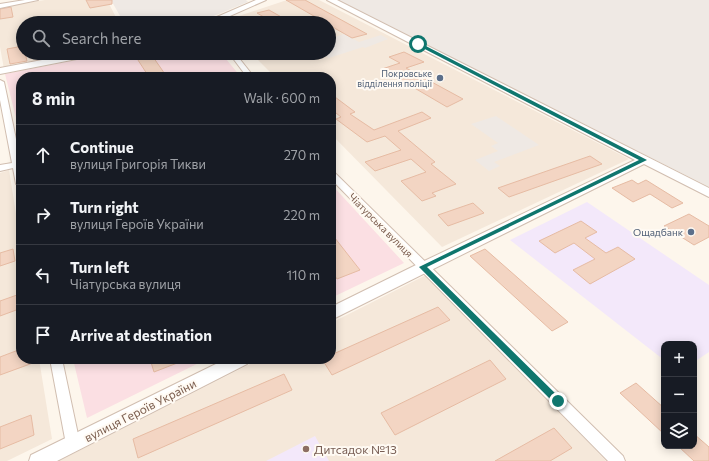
<!DOCTYPE html>
<meta charset="utf-8">
<style>
:root{--surface:#171b24;--page:#242831;--text:#f1f3f6;--muted:#9ea1a6;--line:#363941}
body{margin:0;font-family:Commissioner,sans-serif;background:var(--page);color:var(--text)}
.controls{position:absolute;right:12px;bottom:12px;display:grid;overflow:hidden;border-radius:8px;box-shadow:0 2px 10px #0003}
.controls button{width:36px;height:36px;display:grid;place-items:center;padding:0;border:0;border-bottom:1px solid var(--line);background:var(--surface);color:var(--text);font:20px sans-serif}
.stop{position:absolute;width:12px;height:12px;margin:-9px;border:3px solid #0f766e;border-radius:50%;background:#fff}
.stop.end{background:#0f766e;border-color:#fff;box-shadow:0 1px 4px #0008}
.list{margin:0;padding:0;list-style:none}
h2{display:flex;justify-content:space-between;align-items:center;height:52px;margin:0;padding:0 16px;font-size:17px}
h2 small{font-size:13px;font-weight:400;color:var(--muted)}
.list li{display:grid;grid-template-columns:26px 1fr auto;gap:12px;align-items:center;box-sizing:border-box;height:60px;padding:0 16px;border-top:1px solid var(--line)}
.list b{display:block;font-size:15px;white-space:nowrap}
.list p{margin:0;font-size:13px;white-space:nowrap;color:var(--muted)}
.list em{font-size:13px;font-style:normal;color:var(--muted)}
.icon{flex:none;width:22px;height:22px;fill:none;stroke:currentColor;stroke-width:2;stroke-linecap:round;stroke-linejoin:round}
.map{position:relative;flex:none;width:709px;height:461px;overflow:hidden}
.search{position:absolute;background:var(--surface);box-shadow:0 2px 10px #0003;left:16px;top:16px;width:320px;height:44px;display:flex;align-items:center;gap:10px;box-sizing:border-box;padding:0 14px;border-radius:22px;color:var(--muted);font-size:15px}
.panel{position:absolute;background:var(--surface);box-shadow:0 2px 10px #0003;left:16px;top:72px;width:320px;height:292px;border-radius:16px}
.map>svg:first-child{display:block}
.residential{fill:#f5e8da}
.industrial{fill:#efe9e4}
.education{fill:#f3e8fa}
.medical{fill:#fbdfe3}
.building{fill:#f3d5c3;stroke:#e6bba3}
.lines{fill:none;stroke-linecap:round;stroke-linejoin:round}
.minor-casing{stroke:#d1beb0;stroke-width:2}
.tertiary-casing{stroke:#d1beb0;stroke-width:2}
.minor{fill:#fff;fill-rule:evenodd}
.tertiary{fill:#fff;fill-rule:evenodd}
.route{fill:#0f766e}
.service-dot{fill:#5c6f8a;stroke:#fffaf3;stroke-width:1.5}
.education-dot{fill:#8d6e63;stroke:#fffaf3;stroke-width:1.5}
.labels{text-anchor:middle;dominant-baseline:central;stroke-width:4;stroke-linejoin:round;paint-order:stroke}
.far-service-label{font-size:9px;fill:#4e5e75;stroke:#fffaf3;text-anchor:end}
.street-label{font-size:10px;fill:#7a5c4d;stroke:#fffaf3}
.service-label{font-size:10px;fill:#4e5e75;stroke:#fffaf3;text-anchor:end}
.near-street-label{font-size:12px;fill:#7a5c4d;stroke:#fffaf3}
.near-education-label{font-size:12px;fill:#785e54;stroke:#fffaf3;text-anchor:start}
</style>
<div class="map">
<svg width="709" height="461" viewBox="0 0 709 461">
<rect width="100%" height="100%" fill="#fdf6ec"/>
<path class="residential" d="M45 0H107L119 23H23V53H83L4 69 0 47V7Z
M287 0H319L629 159 442 247 331 134V77H275L251 53H329V23L221 22Z
M9 170 21 245V359H39L52 439 7 461H0V173Z
M428 274 606 461H59L260 359H331V323Z"/>
<path class="industrial" d="M111 0H246L248 2 196 23H124Z
M337 0H709V187L511 87Z
M344 34 359 42 381 35 388 39 365 48 363 47 329 58 320 53H329V39Z
M496 116 539 145 494 162 500 166 489 171 475 160 498 151 491 146 498 143 471 124Z"/>
<path class="education" d="M587 202 709 285V352L694 362V344H664V360L510 240Z
M315 436 329 461H266Z"/>
<path class="medical" d="M111 53H221L241 77H21V138L5 74Z
M331 184 404 263 331 298Z
M73 359H207L87 418Z"/>
<path class="building" d="M86 0H112V4L90 8Z
M286 0H305L367 34 352 38 329 25V23H326Z
M11 7 13 17 0 19V9Z
M269 10 292 23H274L257 13Z
M23 46V53H25L27 61 10 64 7 49Z
M404 52 424 62 406 68 463 99 447 107 382 69 400 63 389 57Z
M151 54 167 77H149L136 57Z
M331 94 355 112 350 114 374 130 422 112 431 118 398 131 435 162 431 164 456 184 432 193 436 196 422 201 401 181 426 172 411 159 375 171 365 162 401 150 385 136 367 142 336 119 341 117 331 109Z
M590 156 602 164 509 197 498 188Z
M632 180 638 184 646 180 683 203 672 208 650 194 633 202 612 188Z
M473 203 484 213 448 226 438 215Z
M689 214 709 226V237L694 245 664 226Z
M581 221 597 232 585 238 606 253 618 247 635 259 590 284 573 270 595 259 574 243 555 253 539 241Z
M331 233 360 270 337 279 331 270Z
M13 249 15 261 0 266V253Z
M485 249 568 322 552 331 470 256Z
M17 295 19 309 0 316V301Z
M438 307 450 320 332 375 322 359H331V355Z
M21 349V359L41 360 0 375V357Z
M150 359H185V360L154 372Z
M490 360 506 379 395 435 381 413Z
M284 374 292 390 138 458 133 439Z
M636 383 664 408V434L620 393Z
M31 415 34 435 0 449V427Z
M554 428 572 448 550 461H495Z
M694 434 709 447V461H694L678 446H694Z"/>
<g class="lines">
<defs>
<path id="minor" d="M25 0H38L0 8V4Z
M229 53H235L254 77H247Z
M0 80 4 82 21 163V187L16 184 13 168 0 171V165L12 163 0 100Z
M331 171 334 172 623 456 625 461H608L331 179Z
M50 359H62L80 444 78 449 73 451 68 449 66 444Z"/>
<path id="tertiary" d="M256 0H266L214 23H203Z
M327 0H337L709 188V197L644 164 331 320V307L418 264 635 160Z
M79 53H96L92 56 0 74V68Z
M226 359H249L247 364 57 461H29L31 455Z"/>
</defs>
<use href="#minor" class="minor-casing"/>
<use href="#tertiary" class="tertiary-casing"/>
<use href="#minor" class="minor"/>
<use href="#tertiary" class="tertiary"/>
</g>
<path class="route" d="M417 43H420L647 160 427 267 561 399 562 401 561 404H555L419 267 639 160 417 45Z"/>
<g class="service-dot">
<circle cx="440" cy="78" r="4"/>
<circle cx="691" cy="232" r="4"/>
</g>
<circle class="education-dot" cx="306" cy="449" r="4"/>
<g class="labels">
<g class="far-service-label">
<text x="432" y="73">Покровське<tspan x="432" dy="10">відділення поліції</tspan></text>
</g>
<g class="street-label">
<text transform="translate(381 225) rotate(45)">Чіатурська вулиця</text>
</g>
<g class="service-label">
<text x="683" y="232">Ощадбанк</text>
</g>
<g class="near-street-label">
<text transform="translate(140 410) rotate(-27)">вулиця Героїв України</text>
</g>
<g class="near-education-label">
<text x="314" y="449">Дитсадок №13</text>
</g>
</g>
</svg>
<div class="controls">
<button>+</button>
<button>−</button>
<button><svg class="icon" aria-label="layers" viewBox="0 0 24 24"><path d="M12 4l9 5-9 5-9-5zM3 14l9 5 9-5"/></svg></button>
</div>
<div class="stop" style="left:418px;top:44px"></div>
<div class="stop end" style="left:558px;top:401px"></div>
<div class="search"><svg class="icon" aria-label="search" viewBox="0 0 24 24"><circle cx="10" cy="10" r="6"/><path d="M15 15l6 6"/></svg>Search here</div>
<section class="panel">
<h2>8 min<small>Walk · 600 m</small></h2>
<ul class="list">
<li><svg class="icon" aria-label="ahead" viewBox="0 0 24 24"><path d="M12 20V5M6 11l6-6 6 6"/></svg><div><b>Continue</b><p>вулиця Григорія Тикви</p></div><em>270 m</em></li>
<li><svg class="icon" aria-label="right" viewBox="0 0 24 24"><path d="M7 20v-9h11M14 6l5 5-5 5"/></svg><div><b>Turn right</b><p>вулиця Героїв України</p></div><em>220 m</em></li>
<li><svg class="icon" aria-label="left" viewBox="0 0 24 24"><path d="M17 20v-9H6M10 6l-5 5 5 5"/></svg><div><b>Turn left</b><p>Чіатурська вулиця</p></div><em>110 m</em></li>
<li><svg class="icon" aria-label="arrive" viewBox="0 0 24 24"><path d="M6 21V4h12l-3 4 3 4H6"/></svg><div><b>Arrive at destination</b></div></li>
</ul>
</section>
</div>
